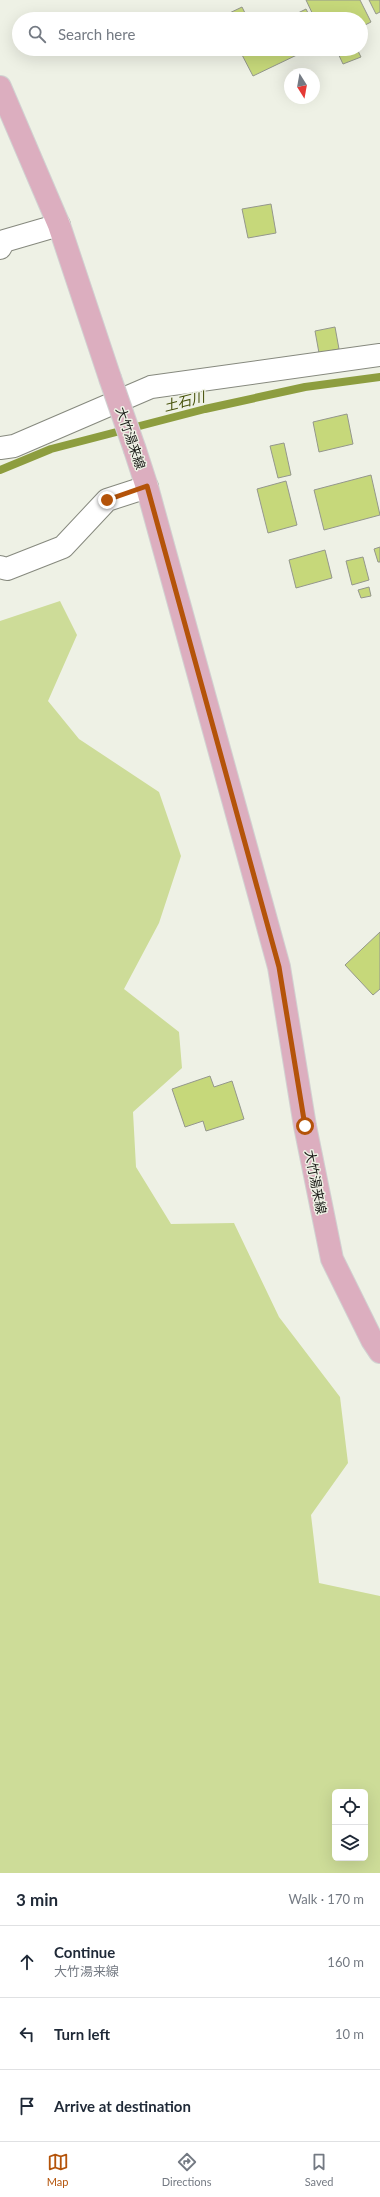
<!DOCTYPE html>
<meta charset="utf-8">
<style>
:root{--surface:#fff;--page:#f6f6f7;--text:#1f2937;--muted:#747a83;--line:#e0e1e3;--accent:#b45309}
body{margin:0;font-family:Lato,"Noto Sans JP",sans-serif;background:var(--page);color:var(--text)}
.controls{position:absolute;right:12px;bottom:12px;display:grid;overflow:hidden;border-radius:6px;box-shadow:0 4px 16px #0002}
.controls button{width:36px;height:36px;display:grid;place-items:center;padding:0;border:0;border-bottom:1px solid var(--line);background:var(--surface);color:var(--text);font:20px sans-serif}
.compass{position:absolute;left:284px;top:68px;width:36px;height:36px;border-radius:50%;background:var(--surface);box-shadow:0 4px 16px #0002;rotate:169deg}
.stop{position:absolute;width:12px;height:12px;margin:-9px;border:3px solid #b45309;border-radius:50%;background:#fff}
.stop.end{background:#b45309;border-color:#fff;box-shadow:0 1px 4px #0008}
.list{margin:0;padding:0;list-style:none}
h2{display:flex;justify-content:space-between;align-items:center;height:52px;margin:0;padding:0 16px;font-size:17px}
h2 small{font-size:13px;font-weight:400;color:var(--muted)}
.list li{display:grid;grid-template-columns:26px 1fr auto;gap:12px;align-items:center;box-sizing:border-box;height:72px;padding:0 16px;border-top:1px solid var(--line)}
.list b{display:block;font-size:15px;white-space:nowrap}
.list p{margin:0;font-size:13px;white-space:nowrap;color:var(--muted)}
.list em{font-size:13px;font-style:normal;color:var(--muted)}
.icon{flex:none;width:22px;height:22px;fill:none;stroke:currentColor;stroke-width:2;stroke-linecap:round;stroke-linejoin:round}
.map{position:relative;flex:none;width:380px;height:1873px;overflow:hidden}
.search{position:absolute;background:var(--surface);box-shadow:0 4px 16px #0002;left:12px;right:12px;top:12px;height:44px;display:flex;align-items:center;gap:10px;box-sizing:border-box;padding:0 14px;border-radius:22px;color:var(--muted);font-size:15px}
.sheet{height:268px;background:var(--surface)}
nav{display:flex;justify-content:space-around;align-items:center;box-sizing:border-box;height:56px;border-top:1px solid var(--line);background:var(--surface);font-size:11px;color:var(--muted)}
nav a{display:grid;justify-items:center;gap:2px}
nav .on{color:var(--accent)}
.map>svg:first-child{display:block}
.green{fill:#cddc98;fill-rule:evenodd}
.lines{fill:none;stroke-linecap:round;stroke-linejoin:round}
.stream{stroke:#8d9d3f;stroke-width:8}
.building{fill:#c6d87a;stroke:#94978c}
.minor-casing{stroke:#86897e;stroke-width:24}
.primary-casing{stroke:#d1d1d1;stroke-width:24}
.minor{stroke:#fff;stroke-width:22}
.primary{stroke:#dcaebf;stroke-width:22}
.primary-bridge-casing{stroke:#d1d1d1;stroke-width:24;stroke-linecap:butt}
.primary-bridge{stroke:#dcaebf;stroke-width:22}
.route{stroke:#b45309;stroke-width:5}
.labels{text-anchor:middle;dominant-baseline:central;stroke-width:3;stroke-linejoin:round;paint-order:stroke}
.street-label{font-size:13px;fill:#1a1b17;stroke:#eef1e5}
.water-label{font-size:14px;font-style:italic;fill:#47520b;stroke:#eef1e5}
</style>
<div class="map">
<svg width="380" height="1873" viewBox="0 0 380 1873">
<rect width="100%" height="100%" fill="#eef1e5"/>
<path class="green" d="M60 601 77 635 48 701 79 739 159 792 181 856 159 923 124 989 179 1032 182 1068 133 1112 136 1167 171 1224 234 1223 279 1317 340 1397 348 1463 311 1515 319 1583 380 1596V1873H0V621ZM335 1792H365V1858H335Z"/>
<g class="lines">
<path class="stream" d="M0 470 51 449 205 409 305 387 380 377"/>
</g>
<path class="building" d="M306 0H360L371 22 361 27V19H315Z
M369 0H380V12L376 14Z
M242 7 248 19H217Z
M306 9 311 19H289L288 18Z
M230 49H299L301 53 253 76 240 51 232 54Z
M336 49H357L361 57 343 64Z
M271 204 276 233 248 238 242 209Z
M335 327 339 349 319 353 315 331Z
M347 414 353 444 319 452 313 422Z
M284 443 291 475 278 478 270 446Z
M371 475 380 515 324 530 314 490Z
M286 481 297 525 268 533 257 489Z
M380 547V562H378L374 549Z
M325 550 332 578 296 588 289 560Z
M363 557 369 580 352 585 346 561Z
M369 587 371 596 361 598 358 590Z
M380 932V989L373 995 345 965Z
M210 1076 214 1087 232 1081 244 1119 206 1131 203 1121 185 1127 172 1089Z"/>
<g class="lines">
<defs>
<path id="minor" d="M0 248 4 241 59 225
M0 448 14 446 151 387 380 355
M0 567 7 569 63 547 107 500 147 487"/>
<path id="primary" d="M0 87 59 225 110 378
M135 450 147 487 279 967 305 1126 332 1259 372 1340 380 1352"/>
</defs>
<use href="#minor" class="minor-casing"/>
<use href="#primary" class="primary-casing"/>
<use href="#minor" class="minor"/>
<use href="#primary" class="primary"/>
<defs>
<path id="primary-bridge" d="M110 378 135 450"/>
</defs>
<use href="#primary-bridge" class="primary-bridge-casing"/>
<use href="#primary-bridge" class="primary-bridge"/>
</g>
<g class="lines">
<path class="route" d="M107 500 147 486 279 967 305 1126"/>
</g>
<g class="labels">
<g class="street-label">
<text transform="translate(131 438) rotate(71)">大竹湯来線</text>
<text transform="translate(316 1182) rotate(79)">大竹湯来線</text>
</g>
<g class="water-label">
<text transform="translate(184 401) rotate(-14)">土石川</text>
</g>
</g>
</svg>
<div class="controls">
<button><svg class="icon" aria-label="locate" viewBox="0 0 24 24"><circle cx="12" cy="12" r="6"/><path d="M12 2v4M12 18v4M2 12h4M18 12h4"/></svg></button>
<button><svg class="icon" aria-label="layers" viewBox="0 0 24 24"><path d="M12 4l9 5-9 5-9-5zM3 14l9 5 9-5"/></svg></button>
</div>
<svg class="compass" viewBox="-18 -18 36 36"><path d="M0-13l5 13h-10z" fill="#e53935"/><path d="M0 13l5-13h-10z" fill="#747a83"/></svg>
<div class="stop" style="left:305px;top:1126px"></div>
<div class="stop end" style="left:107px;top:500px"></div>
<div class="search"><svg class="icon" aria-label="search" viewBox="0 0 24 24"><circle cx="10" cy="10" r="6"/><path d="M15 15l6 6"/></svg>Search here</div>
</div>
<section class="sheet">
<h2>3 min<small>Walk · 170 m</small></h2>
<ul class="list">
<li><svg class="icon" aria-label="ahead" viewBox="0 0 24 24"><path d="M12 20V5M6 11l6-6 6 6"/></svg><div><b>Continue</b><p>大竹湯来線</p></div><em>160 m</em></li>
<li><svg class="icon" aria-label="left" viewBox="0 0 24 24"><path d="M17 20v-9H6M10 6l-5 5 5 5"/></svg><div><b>Turn left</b></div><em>10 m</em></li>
<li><svg class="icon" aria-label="arrive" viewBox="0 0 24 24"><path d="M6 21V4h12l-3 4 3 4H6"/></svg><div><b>Arrive at destination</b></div></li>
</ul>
</section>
<nav>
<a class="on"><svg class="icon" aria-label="map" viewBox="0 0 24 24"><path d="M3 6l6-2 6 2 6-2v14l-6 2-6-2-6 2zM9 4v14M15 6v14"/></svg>Map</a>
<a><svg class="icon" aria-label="directions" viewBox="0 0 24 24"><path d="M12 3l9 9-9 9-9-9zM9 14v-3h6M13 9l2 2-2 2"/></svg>Directions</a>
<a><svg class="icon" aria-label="saved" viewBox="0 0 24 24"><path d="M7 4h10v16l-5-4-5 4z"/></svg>Saved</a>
</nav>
